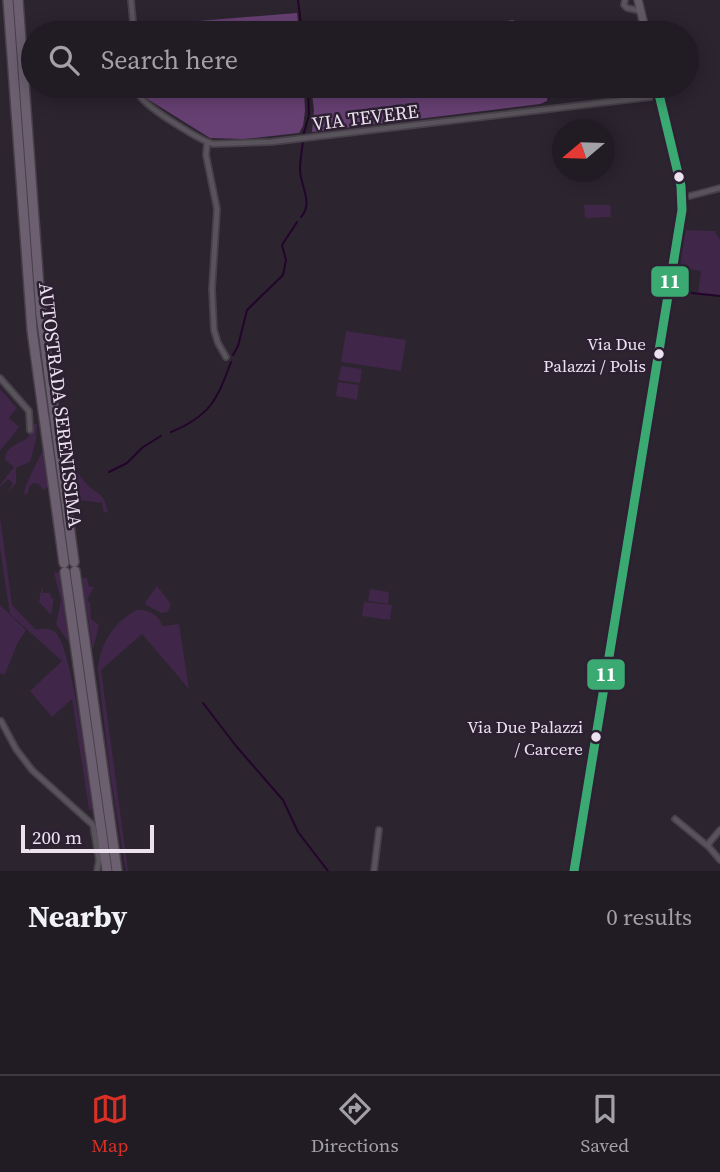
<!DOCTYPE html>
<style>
:root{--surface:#211b23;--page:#29242b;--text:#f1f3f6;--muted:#a2a1a6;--line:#3e3941;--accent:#d93025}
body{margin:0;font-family:"Source Serif 4",serif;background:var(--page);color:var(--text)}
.compass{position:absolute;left:552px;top:119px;width:63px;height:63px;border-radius:50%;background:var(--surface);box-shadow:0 4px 18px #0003;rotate:251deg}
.scale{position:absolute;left:21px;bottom:18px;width:133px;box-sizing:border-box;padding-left:7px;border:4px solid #ece2ef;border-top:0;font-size:19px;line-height:24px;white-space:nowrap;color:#ece2ef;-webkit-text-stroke:5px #2e2033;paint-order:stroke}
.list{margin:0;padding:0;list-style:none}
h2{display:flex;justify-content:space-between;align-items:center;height:91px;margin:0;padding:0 28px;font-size:30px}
h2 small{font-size:23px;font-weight:400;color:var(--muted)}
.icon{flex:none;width:38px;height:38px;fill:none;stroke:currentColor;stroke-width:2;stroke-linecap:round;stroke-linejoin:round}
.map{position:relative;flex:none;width:720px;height:871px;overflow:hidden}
.search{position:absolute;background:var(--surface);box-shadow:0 4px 18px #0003;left:21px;right:21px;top:21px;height:77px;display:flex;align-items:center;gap:18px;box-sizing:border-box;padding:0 24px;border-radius:38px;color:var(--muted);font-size:26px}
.sheet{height:203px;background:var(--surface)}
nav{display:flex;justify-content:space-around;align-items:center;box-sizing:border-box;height:98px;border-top:2px solid var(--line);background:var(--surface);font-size:19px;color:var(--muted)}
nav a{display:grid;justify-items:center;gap:4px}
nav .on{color:var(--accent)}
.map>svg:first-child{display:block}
.green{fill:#402648}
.forest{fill:#674073}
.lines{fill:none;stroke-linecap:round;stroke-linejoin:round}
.stream{stroke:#23052b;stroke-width:2}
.street-casing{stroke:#474049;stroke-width:8}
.secondary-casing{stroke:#474049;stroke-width:10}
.highway-casing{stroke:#474049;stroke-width:12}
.street{stroke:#59545b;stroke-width:4.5}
.secondary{stroke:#625a65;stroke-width:7}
.highway{stroke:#6c6070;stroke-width:9}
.bus-1-casing{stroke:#2e2033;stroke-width:14}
.bus-1{stroke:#3aa972;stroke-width:9}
.bus-dot{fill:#ece2ef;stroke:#2e2033;stroke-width:2.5}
.labels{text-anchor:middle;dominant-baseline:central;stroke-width:5;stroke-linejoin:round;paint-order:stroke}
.bus-label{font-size:17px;fill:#ece2ef;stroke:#2e2033;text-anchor:end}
.street-label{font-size:19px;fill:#ece2ef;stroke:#2e2033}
.line-badge{stroke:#2e2033;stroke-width:2.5}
.badge-label{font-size:19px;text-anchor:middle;font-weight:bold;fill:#fff}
</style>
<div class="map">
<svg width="720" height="871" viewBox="0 0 720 871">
<rect width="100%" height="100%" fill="#2c242f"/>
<path class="green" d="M584 205H610L611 217 585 218Z
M681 230 715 231 720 240V296L698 294 701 271 675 267Z
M346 331 406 340 401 371 341 362Z
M341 366 362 369 360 383 338 380Z
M338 382 359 385 357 400 336 396Z
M0 389 17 408 9 418 19 427 0 451Z
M34 424H37L36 440 30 462 16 468V483L8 493 13 483 8 479 0 487V485L14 467 5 460C5 446 18 444 28 438Z
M43 450 48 487 43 490 39 484 33 483 29 487 28 493 24 495C24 485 38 461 43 450Z
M66 459C72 465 78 474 84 481 97 497 103 488 108 513L103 511 102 503 71 499Z
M0 517 12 605 35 629C42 630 50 627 56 633 73 651 88 779 92 810H89L72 699 52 717 30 691 62 661 10 614 0 548Z
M60 572 69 643 56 624 61 600 54 573Z
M82 578H87L89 587H94L87 600 90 603 91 619 99 625 93 650Z
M42 585 43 593H50L51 598H54L51 615 39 602Z
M157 586 171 604 168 612 161 613 146 605V601Z
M370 589 389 592 388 604 368 601Z
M364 602 392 605 390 620 362 616Z
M0 605 26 630 17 644 5 674 3 675 0 673Z
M137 610C148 609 160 615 162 626L179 624 189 689 142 634 101 670 128 871H126L110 773 98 670C99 645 114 621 137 610Z"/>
<path class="forest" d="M297 13 299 33H137V26Z
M513 20 534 33H426Z
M140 86H304L305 111 303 126 299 133 244 139 210 138 149 100 143 95Z
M311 86H548L547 101 540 104 312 132 314 110Z"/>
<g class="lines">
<path class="stream" d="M298 0 302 33
M303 136 309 115 308 86
M301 217C314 202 300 186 300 169 300 160 302 150 303 141
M673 291 720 296
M233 355 238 346 247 310 283 275 286 260 282 245 297 222
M171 432C210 416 217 400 231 362
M109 472 127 463 143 447 161 436
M203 703 236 746 283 800 298 832 328 871"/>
<defs>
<path id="street" d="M131 0 134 33
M625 0 624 5 627 8 641 11
M136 86C136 87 139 95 140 96 146 107 202 142 214 144L271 142 659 96
M207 143 206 155 217 209 212 289 214 330 218 343 226 357
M682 198 720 188
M0 378 29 411 30 430
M1 721 16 749 32 770 93 825 99 860 97 871
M675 819 709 847
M720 830 709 843V847L720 860
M374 871 379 830"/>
<path id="secondary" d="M638 0 646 33
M574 871 682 210 681 186 657 86"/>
<path id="highway" d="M8 0 32 330 64 563
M18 0 41 315 74 562
M75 571 117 871
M65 572 107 871"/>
</defs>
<use href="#street" class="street-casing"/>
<use href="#secondary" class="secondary-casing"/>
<use href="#highway" class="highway-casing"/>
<use href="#street" class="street"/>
<use href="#secondary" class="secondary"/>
<use href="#highway" class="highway"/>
<defs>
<path id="bus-1" d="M574 871 682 210 681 186 657 86"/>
</defs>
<use href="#bus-1" class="bus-1-casing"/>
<use href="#bus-1" class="bus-1"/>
</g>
<g class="bus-dot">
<circle cx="679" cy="177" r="6"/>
<circle cx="659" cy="354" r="6"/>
<circle cx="596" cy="737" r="6"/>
</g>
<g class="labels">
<g class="bus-label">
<text x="646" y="344">Via Due<tspan x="646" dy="22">Palazzi / Polis</tspan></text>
<text x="583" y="727">Via Due Palazzi<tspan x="583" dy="22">/ Carcere</tspan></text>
</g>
<g class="street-label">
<text transform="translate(365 117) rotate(-7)">VIA TEVERE</text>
<text transform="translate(61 405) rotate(83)">AUTOSTRADA SERENISSIMA</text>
</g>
</g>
<g class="line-badge">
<rect x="650" y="265" width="40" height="33" rx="7" fill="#3aa972"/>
<rect x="586" y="658" width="40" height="33" rx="7" fill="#3aa972"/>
</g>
<g class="badge-label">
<text x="670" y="288">11</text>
<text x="606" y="681">11</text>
</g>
</svg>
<svg class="compass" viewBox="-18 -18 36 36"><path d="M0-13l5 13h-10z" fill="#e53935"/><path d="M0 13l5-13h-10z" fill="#a2a1a6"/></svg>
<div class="scale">200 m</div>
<div class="search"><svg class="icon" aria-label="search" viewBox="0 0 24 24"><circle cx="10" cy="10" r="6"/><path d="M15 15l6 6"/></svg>Search here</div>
</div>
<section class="sheet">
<h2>Nearby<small>0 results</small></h2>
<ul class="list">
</ul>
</section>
<nav>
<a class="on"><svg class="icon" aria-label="map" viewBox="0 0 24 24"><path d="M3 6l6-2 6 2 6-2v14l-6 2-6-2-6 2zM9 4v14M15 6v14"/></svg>Map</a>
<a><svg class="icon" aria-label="directions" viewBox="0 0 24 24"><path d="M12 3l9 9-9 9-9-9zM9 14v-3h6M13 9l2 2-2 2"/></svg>Directions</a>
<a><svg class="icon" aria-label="saved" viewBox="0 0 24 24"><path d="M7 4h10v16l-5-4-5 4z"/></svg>Saved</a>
</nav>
